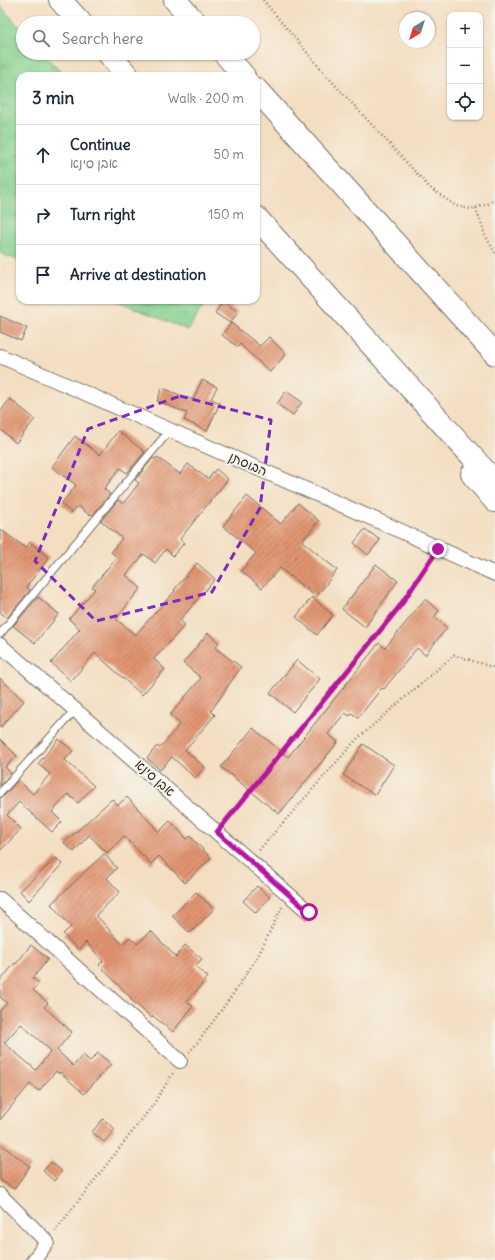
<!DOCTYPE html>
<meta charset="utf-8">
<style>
:root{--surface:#fff;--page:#f2f2f3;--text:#1f2937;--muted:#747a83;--line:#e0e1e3}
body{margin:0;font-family:Delius,"Playpen Sans Hebrew",sans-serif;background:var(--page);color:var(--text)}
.controls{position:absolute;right:12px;top:12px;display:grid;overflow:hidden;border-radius:8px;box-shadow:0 1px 3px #0004}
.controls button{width:36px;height:36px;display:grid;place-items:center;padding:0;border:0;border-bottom:1px solid var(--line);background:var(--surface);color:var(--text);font:20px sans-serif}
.compass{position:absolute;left:399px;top:12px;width:36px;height:36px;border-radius:50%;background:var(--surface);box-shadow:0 1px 3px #0004;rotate:218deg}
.stop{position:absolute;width:12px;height:12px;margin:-9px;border:3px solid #b5179e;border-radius:50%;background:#fff}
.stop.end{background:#b5179e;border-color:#fff;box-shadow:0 1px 4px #0008}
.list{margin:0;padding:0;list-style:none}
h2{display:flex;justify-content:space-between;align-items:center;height:52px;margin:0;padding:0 16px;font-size:17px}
h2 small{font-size:13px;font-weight:400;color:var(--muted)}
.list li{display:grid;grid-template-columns:26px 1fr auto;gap:12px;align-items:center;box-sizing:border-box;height:60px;padding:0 16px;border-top:1px solid var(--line)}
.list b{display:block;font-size:15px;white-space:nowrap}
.list p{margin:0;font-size:13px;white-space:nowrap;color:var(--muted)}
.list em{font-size:13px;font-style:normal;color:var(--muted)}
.icon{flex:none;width:22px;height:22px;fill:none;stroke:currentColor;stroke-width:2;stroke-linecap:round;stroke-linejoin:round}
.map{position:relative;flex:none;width:495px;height:1260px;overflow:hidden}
.search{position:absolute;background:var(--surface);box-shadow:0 1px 3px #0004;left:16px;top:16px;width:244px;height:44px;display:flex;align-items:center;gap:10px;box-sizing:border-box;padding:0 14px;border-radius:22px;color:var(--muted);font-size:15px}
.panel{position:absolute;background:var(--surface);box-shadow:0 1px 3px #0004;left:16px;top:72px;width:244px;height:232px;border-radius:12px}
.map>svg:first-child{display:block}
.grass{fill:url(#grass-tufts);stroke:#577d5c}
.building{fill:url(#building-hatch);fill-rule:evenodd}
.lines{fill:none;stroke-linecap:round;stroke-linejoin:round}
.lane-casing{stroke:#716a60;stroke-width:9}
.street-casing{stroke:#716a60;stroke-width:16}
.highway-casing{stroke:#716a60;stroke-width:24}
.path{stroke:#716a60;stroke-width:2.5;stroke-dasharray:1 3;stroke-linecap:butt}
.lane{stroke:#fff;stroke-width:7}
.street{stroke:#fff;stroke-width:14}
.highway{stroke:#fff;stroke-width:22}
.route{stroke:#b5179e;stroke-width:5}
.marked{fill:none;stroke:#7b2cbf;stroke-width:3;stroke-dasharray:8 5;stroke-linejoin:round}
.labels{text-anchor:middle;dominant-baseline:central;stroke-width:4;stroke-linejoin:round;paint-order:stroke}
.street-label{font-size:13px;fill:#2b2b2b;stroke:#f7f3e8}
</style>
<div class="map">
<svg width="495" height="1260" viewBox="0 0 495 1260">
<defs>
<pattern id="grass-tufts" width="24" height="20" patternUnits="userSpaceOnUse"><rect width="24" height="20" fill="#83cf8d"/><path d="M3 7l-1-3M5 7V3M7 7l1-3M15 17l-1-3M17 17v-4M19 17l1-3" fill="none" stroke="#71b27a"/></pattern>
<pattern id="building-hatch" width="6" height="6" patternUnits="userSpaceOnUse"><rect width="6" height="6" fill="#e19471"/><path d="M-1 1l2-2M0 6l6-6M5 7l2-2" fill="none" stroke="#b7795d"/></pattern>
</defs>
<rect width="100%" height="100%" fill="#f7f3e8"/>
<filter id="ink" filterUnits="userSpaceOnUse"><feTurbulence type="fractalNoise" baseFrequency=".025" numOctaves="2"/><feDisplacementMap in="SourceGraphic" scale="8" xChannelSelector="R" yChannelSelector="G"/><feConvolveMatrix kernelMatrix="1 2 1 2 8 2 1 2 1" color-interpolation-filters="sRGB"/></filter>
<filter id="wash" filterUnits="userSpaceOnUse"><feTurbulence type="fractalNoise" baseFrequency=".012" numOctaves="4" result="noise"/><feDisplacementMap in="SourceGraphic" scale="16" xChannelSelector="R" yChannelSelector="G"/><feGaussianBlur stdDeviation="0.9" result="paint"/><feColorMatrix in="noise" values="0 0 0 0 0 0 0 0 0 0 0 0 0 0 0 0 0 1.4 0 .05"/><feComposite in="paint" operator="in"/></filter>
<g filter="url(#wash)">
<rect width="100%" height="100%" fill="#f3dec1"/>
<path class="grass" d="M0 5 23 31V53H43L64 76H20V261L0 253Z
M115 300H207L188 330Z"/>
<g id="blocks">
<path class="building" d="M223 301 238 312 230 323 215 313Z
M0 316 27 328 21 341 0 332Z
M231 323 260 346 269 337 286 354 270 372 240 344 238 347 222 335Z
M202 380 217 387 211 399 220 403 207 431 184 420 187 413 157 401 162 388 193 400Z
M286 391 302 402 293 415 277 404Z
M10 399 35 419 16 443 0 429V412Z
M118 431 145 452 127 473 120 468 104 489 110 494 93 515 91 514 89 515 78 506 72 513 61 504 76 485 52 467 75 436 100 455Z
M157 457 180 474 188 464 208 479 216 469 228 479 180 539 184 543 173 556 166 549 155 563 144 554 126 575 141 588 116 619 135 635 175 591 174 590 197 563 215 579 180 620 185 625 154 659 165 669 142 695 95 653 71 681 51 663 80 629 69 619 95 589 92 587 117 557 111 552 122 538 101 521 118 500 123 504 139 483 135 480 153 458 155 459Z
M247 496 281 524 298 503 319 521 302 541 337 570 316 597 280 568 262 588 241 571 256 553 223 526Z
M0 529 26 548 30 542 49 558 26 587 30 590 7 618 0 612Z
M365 529 380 540 368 555 354 543Z
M376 564 398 581 365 627 342 609Z
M38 597 59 614 35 643 13 626Z
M312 597 333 615 317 635 296 617Z
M425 599 439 611 434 617 447 628 425 655 417 648 384 689 382 688 358 718 352 713 350 716 345 713 328 734 338 742 279 814 221 767 253 728 288 757 379 643 385 648Z
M208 633 219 643 215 648 241 667 211 711 215 715 185 750 205 767 195 778 172 757 160 770 147 758 157 746 160 748 180 724 170 715 201 678 183 663Z
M297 660 320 679 293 712 270 693Z
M0 678 24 701 0 728Z
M0 739 17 756 5 767 11 773 0 786Z
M59 739 73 751 65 760 94 786 78 803 68 794 52 812 62 822 52 832 19 802 7 815 21 829 0 851V798L4 796 18 780 33 794 50 774 38 764Z
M363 744 394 765 375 795 343 775Z
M127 797 159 832 170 821 187 839 190 836 211 858 185 883 159 856 151 864 124 836 107 853 89 835 74 852 64 843 112 799 118 805Z
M104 854 117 868 107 878 120 892 96 915 122 944 130 937 137 944 151 931 176 957 185 945 202 959 195 966 208 977 187 1002 193 1006 173 1032 153 1016 152 1018 130 999 131 998 99 965 103 961 86 942 78 950 63 934 71 927 51 904Z
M56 858 62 864 29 901 20 891Z
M257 886 270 897 256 913 243 901Z
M196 892 214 909 190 933 172 916Z
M31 945 48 959 33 978 39 983 33 990 48 1003 44 1007 72 1032 57 1050 73 1066 83 1055 90 1061 98 1053 111 1064 84 1094 60 1072 59 1074 56 1071 39 1091 30 1084 0 1120V1011L7 1003 0 997V981L15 963 16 964ZM21 1024 51 1051 36 1070 4 1043Z
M103 1119 115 1129 104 1142 92 1132Z
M0 1144 30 1166 14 1189 0 1180Z
M51 1162 62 1171 54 1181 43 1171Z"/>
</g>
</g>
<g filter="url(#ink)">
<use href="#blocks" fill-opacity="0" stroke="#716a60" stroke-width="1"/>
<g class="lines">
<defs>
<path id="lane" d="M0 634 170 430
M0 793 75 710"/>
<path id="street" d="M0 356 392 527 495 574
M0 645 309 912
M0 899 180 1061
M0 1195 47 1242 34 1260"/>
<path id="highway" d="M60 0 81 23
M175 0 196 23
M108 53 128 76
M224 53 244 76
M256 89 495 354
M256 217 495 482
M472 474 495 501"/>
</defs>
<use href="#lane" class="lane-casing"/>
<use href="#street" class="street-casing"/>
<use href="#highway" class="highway-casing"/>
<path class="path" d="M263 0 326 75 430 188 456 206 471 209 488 204 495 199
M476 208 485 235 495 253
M226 821 400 606 430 561
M259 850 356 740 454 655 495 668
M189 1052 199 1041 233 994 258 956 282 907
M55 1231 153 1105 173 1073"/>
<use href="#lane" class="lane"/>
<use href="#street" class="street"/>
<use href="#highway" class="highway"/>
</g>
</g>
<g class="lines" filter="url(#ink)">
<path class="route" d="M309 912 217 832 400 606 438 549"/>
</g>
<path class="marked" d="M180 396 271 420 260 508 212 592 96 621 35 561 88 429Z"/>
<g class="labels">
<g class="street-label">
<text transform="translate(248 464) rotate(24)">הבוסתן</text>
<text transform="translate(155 778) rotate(41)">אבן סינא</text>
</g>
</g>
</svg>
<div class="controls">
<button>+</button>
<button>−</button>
<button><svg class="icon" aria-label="locate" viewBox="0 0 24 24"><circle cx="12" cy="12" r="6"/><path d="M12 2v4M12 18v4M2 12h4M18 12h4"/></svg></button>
</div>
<svg class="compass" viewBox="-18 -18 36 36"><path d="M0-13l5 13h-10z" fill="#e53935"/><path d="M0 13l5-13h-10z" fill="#747a83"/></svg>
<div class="stop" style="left:309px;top:912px"></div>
<div class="stop end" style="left:438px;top:549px"></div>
<div class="search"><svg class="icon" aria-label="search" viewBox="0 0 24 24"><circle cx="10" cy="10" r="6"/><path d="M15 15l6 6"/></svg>Search here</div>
<section class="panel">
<h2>3 min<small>Walk · 200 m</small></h2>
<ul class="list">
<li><svg class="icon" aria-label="ahead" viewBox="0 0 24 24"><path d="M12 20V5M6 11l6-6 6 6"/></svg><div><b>Continue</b><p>אבן סינא</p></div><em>50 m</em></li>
<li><svg class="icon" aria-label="right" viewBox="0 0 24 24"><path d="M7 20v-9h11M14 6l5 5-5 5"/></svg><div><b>Turn right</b></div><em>150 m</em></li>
<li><svg class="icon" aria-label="arrive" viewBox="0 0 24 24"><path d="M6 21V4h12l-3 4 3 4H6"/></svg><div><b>Arrive at destination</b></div></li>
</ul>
</section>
</div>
